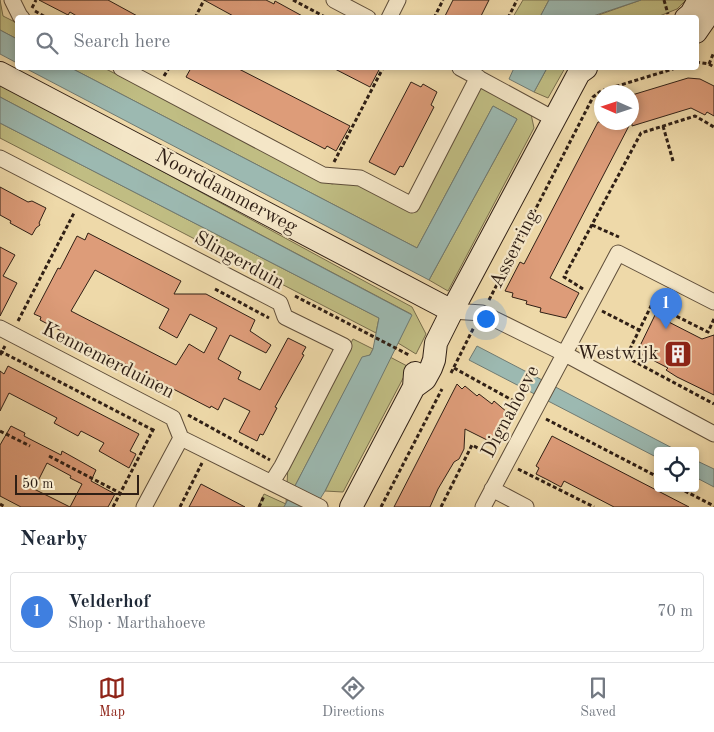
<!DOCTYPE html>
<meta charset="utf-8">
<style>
:root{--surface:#fff;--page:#f6f6f7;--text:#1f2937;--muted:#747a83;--line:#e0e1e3;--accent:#8f2418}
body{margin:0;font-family:"Old Standard TT",serif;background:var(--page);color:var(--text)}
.controls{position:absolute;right:15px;bottom:15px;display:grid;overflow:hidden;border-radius:5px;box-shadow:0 2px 8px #0003}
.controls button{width:45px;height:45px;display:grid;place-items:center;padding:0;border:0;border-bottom:1px solid var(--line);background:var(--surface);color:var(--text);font:25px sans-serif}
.compass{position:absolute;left:594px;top:85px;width:45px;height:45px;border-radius:50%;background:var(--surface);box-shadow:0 2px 8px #0003;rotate:273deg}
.scale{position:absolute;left:15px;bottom:12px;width:124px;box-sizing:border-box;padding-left:5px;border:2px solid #2f1f15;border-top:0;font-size:14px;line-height:18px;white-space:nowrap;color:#2f1f15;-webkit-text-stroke:4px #f4e6c7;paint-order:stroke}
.you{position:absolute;left:485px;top:318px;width:18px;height:18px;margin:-12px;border:4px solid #fff;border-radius:50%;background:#1a73e8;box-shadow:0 0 0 8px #1a73e833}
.badge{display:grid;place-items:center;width:32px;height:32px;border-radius:50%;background:var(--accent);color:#fff;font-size:16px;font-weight:700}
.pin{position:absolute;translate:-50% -41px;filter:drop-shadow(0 1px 2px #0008)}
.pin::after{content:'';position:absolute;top:26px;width:18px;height:15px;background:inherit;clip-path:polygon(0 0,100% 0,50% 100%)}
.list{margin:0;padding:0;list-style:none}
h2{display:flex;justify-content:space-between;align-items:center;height:65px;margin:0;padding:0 20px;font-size:21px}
h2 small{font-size:16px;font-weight:400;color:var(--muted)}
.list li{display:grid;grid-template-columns:32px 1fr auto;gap:15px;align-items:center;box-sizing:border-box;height:80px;margin:0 10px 10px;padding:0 10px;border:1px solid var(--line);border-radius:5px}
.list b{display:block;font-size:19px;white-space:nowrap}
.list p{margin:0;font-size:16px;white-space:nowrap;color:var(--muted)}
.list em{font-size:16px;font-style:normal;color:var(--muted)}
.icon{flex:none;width:28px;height:28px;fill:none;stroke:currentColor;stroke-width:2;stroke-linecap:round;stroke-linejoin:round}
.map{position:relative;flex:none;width:714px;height:507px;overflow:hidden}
.search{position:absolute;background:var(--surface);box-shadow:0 2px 8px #0003;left:15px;right:15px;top:15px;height:55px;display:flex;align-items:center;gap:12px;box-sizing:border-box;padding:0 18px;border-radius:5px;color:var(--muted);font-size:19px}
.sheet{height:155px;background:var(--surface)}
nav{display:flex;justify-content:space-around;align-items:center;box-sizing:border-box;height:70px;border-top:1px solid var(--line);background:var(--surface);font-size:14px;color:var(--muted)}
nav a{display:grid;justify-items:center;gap:2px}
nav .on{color:var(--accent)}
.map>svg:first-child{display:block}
.green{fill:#c0bd83;stroke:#786e4c}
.water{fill:#9cb9b1;stroke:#707b73}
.building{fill:#dd9c79;stroke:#2f1f15;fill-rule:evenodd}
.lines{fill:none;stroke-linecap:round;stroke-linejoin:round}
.street-casing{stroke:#5f4e3a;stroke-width:17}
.secondary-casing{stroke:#2f1f15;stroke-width:24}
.path{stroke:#2f1f15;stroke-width:3;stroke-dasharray:4 2.5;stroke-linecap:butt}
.street{stroke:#f4e6c7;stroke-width:15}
.secondary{stroke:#f4e6c7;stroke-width:22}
.labels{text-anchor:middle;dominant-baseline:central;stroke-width:4.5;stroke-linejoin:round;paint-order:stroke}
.street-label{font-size:20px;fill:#2f1f15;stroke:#f4e6c7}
.poi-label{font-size:20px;fill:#2f1f15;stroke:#f4e6c7;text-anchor:end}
</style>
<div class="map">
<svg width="714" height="507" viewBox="0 0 714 507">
<rect width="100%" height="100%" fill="#eed9a9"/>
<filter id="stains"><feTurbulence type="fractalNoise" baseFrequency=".004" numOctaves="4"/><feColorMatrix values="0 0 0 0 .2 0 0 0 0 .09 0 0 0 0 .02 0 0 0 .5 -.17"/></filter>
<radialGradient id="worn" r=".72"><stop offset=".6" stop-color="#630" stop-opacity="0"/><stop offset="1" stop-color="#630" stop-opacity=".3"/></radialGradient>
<path class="green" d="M0 0 3 16 17 23V39L0 30Z
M523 0H549L540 17H513Z
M641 0H686L677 9 657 17 590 18Z
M71 68H104L332 184 346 180 414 209 478 85 531 114 534 128 448 291 429 280 517 119 493 106 417 248Z
M547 68H565L548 98 534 92Z
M0 83 412 307 426 334 416 354 398 343 411 314 0 97Z
M0 123 379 318 376 333 0 138Z
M353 339 373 349 370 355 362 358 284 507H258L264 494 286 504 288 465Z
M390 357 409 367 343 492 325 491Z"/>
<path class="water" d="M549 0H641L590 17H540Z
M0 30 17 39V63L0 54Z
M25 68H71L417 248 493 106 517 119 429 280Z
M514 68H547L534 92 509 79Z
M0 97 412 315 325 491 315 507H284L362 357 370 355 373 349 379 318 0 123Z
M477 346 678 451H658V458L469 360Z
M695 460 714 469V487L695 477Z"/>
<path class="building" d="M39 0H108L141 18H80L70 12 68 15Z
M204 0H266L274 4 275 1 306 18H237Z
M453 0H489L480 18H444Z
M191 68H237L350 126 336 151 327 146 325 149 186 77Z
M333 68H380L370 87Z
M688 78 700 79 714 86V116L707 112 705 115 691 108 632 126V95Z
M411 82 421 87 423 84 437 92 431 105 434 107 403 167 400 166 395 175 369 162Z
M598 122H631L550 278 579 293 566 318 540 312 541 308 526 304 527 301 512 297 513 293 505 291 520 262 524 264Z
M0 187 28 202 32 201 46 208 39 223 40 225 36 228 32 235 10 223 11 221 0 215Z
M88 233 181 281 174 294H206L255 320 250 331 271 345 266 353 230 335 218 359 241 372 238 379 260 390 288 338 306 347 302 354 304 355 275 407 277 408 263 435 260 434 257 441 239 432 250 411 224 398 218 410 211 406 210 408 40 320 41 317 34 314 58 268 60 269 77 236 85 240ZM95 270 169 309 159 328 177 338 190 314 217 328 204 353 189 344 176 365 71 311Z
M0 247 15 255 3 276 17 283 0 316Z
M655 315 702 339 714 335V395L677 377 666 370 668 368 637 352Z
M8 366 139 434 130 451 136 454 129 468 99 451 104 443 81 431 78 436 54 423 57 418 9 393 0 411V371L4 374Z
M457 384 462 389 465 386 477 396 479 394 492 404 494 401 514 418 499 446 465 429 464 449 459 459 454 462 438 489 430 507H394Z
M11 426 25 433 24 436 61 455 62 451 96 470 91 481 115 494 108 507H21L0 496V445ZM47 463 71 476 70 478 82 484 70 507 34 489Z
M552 436 689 507H614L564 481 561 487 548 480 536 474 539 468 536 466Z
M201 484 245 507H189Z"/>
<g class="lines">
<defs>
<path id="street" d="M12 0 20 16 22 18
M334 0 368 18
M389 18 398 0
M121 68 323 175 360 178 412 205 478 77
M460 68 554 119
M0 158 280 303 285 317 344 346 282 466 272 482
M452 311 482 313 565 354 714 434
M0 328 173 418 181 438 320 507
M492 489 526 507
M144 507 181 438
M483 507 618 253 714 302"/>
<path id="secondary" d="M686 18 691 14 699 0
M696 32 714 6
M0 73 452 311
M414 387 425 379 431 368 434 360 436 343 452 311 579 73 586 68
M351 507 414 387 415 373"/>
</defs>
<use href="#street" class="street-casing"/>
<use href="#secondary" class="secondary-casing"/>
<path class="path" d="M293 0 327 18
M664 0 668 14
M32 8 36 0
M35 11 47 18
M195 18 204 0
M434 18 443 0
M508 18 517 0
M696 62 709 64 714 67
M709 64 714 52
M164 76 169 68
M663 126 673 161
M334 162 383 68
M592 225 619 237
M215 289 269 318
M583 289 564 277 641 133 695 116 714 127
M295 296 409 355
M489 300 593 97 601 91 676 68
M602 311 639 330
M714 319 708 332 652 304 626 357 714 404
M18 321 74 213
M0 351 153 430
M0 355 5 346
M454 368 521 405
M451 373 474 327
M188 415 270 460
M546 419 658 477
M0 431 30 446
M49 456 120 493
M518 469 594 507
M679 488 714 506
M0 504 5 507
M113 507 154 428
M180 507 202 463
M259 507 264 496
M381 507 442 389
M441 507 472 445 493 456"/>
<use href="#street" class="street"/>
<use href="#secondary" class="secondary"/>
</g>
<defs>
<symbol id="building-square" viewBox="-11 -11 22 22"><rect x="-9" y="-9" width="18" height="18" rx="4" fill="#8f2418" stroke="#f4e6c7"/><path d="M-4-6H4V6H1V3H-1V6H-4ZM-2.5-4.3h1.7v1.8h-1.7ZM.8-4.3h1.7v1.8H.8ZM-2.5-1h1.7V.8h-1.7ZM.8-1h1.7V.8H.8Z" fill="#fff"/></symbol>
</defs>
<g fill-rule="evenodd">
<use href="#building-square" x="662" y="338" width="32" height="32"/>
</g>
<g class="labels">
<g class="street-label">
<text transform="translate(226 192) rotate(28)">Noorddammerweg</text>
<text transform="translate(515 249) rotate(-63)">Asserring</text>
<text transform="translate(239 261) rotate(29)">Slingerduin</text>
<text transform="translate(108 361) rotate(27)">Kennemerduinen</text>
<text transform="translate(511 412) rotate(-62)">Dignahoeve</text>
</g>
<g class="poi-label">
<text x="659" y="354">Westwijk</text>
</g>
</g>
<rect width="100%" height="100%" filter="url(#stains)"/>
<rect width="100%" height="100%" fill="url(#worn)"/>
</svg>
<div class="controls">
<button><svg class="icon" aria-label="locate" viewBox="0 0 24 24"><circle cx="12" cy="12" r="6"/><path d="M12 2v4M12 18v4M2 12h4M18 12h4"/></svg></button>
</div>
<svg class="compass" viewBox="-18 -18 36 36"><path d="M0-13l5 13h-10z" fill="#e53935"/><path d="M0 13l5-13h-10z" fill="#747a83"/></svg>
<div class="scale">50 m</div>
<div class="you"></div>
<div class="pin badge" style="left:666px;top:329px;background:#3f7fe0">1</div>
<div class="search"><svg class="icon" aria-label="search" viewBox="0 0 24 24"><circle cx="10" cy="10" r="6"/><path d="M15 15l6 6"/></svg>Search here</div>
</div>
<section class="sheet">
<h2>Nearby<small></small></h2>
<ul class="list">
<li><span class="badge" style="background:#3f7fe0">1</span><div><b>Velderhof</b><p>Shop · Marthahoeve</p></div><em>70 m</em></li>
</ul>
</section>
<nav>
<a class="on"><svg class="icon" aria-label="map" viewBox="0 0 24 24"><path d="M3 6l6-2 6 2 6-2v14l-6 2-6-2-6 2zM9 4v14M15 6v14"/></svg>Map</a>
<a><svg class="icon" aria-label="directions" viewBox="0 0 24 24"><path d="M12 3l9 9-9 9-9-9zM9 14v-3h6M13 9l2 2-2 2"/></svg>Directions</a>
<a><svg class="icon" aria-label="saved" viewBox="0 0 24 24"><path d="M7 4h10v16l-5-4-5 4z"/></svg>Saved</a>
</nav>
